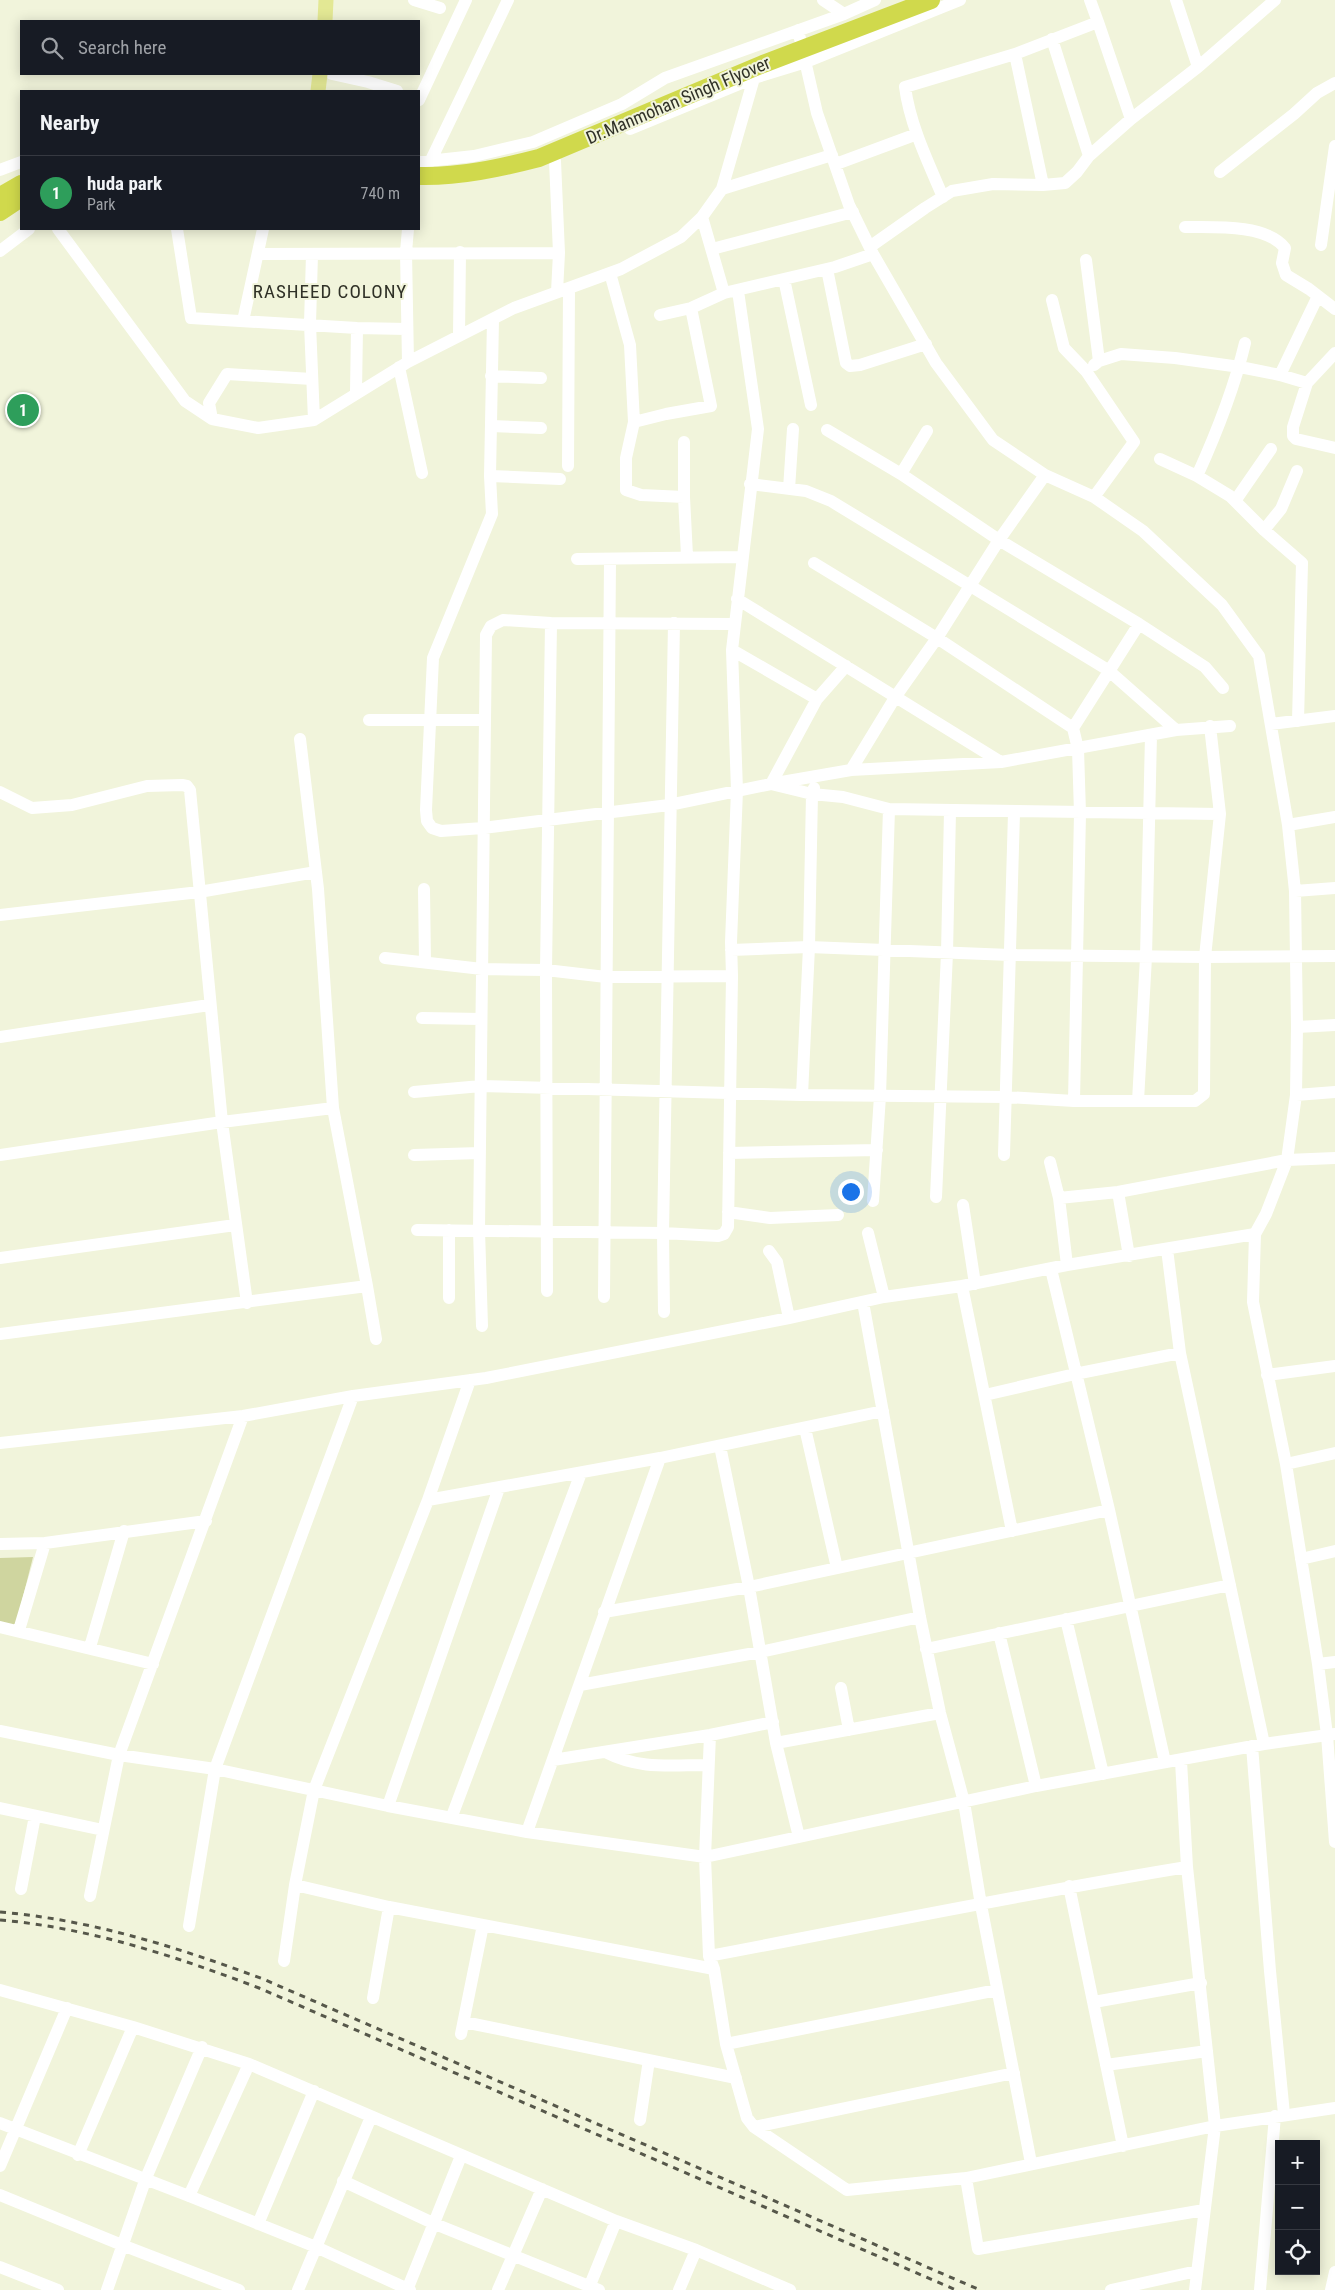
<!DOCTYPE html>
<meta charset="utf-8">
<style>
:root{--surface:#171b24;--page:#20242c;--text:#f1f3f6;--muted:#9ea1a6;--line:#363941;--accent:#7a7f2a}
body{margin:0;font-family:"Roboto Condensed",sans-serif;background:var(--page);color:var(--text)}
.controls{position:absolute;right:15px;bottom:15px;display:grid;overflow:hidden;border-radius:0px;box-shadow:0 2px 12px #0003}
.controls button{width:45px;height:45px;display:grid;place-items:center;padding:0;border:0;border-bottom:1px solid var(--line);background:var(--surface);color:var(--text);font:25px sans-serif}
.you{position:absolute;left:850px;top:1191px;width:18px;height:18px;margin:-12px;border:4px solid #fff;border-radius:50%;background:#1a73e8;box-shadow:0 0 0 8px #1a73e833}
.badge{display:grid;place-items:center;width:32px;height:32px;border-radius:50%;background:var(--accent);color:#fff;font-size:16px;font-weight:700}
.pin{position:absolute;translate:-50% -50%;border:2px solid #fff;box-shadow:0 1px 5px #0006}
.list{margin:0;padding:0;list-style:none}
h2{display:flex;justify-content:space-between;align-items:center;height:65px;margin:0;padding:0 20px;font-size:21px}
h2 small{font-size:16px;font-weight:400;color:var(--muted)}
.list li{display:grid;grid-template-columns:32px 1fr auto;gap:15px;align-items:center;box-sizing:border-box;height:75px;padding:0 20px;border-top:1px solid var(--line)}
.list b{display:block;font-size:19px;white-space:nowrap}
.list p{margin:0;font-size:16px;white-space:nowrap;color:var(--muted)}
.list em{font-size:16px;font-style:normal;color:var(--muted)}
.icon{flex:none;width:28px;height:28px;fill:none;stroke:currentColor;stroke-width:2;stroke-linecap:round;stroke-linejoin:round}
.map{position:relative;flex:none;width:1335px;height:2290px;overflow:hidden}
.search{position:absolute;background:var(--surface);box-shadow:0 2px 12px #0003;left:20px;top:20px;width:400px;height:55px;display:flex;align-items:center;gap:12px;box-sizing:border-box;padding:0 18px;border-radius:0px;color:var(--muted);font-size:19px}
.panel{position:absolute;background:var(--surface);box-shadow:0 2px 12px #0003;left:20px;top:90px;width:400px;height:140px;border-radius:0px}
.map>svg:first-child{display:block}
.green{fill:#cfd59f}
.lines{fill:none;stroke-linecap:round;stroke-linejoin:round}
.minor{stroke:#fff;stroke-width:12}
.major{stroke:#e3e894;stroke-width:15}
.highway{stroke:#d0d94c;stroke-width:18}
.rail{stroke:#56574a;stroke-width:3;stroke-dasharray:6 6;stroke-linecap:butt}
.labels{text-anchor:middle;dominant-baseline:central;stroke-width:4;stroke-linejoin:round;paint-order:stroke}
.street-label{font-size:18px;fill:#303127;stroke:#f1f4db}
.neighbourhood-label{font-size:19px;letter-spacing:1px;fill:#303127;stroke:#f1f4db}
</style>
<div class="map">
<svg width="1335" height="2290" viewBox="0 0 1335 2290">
<rect width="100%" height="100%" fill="#f1f4db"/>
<path class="green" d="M33 1557 14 1632 0 1630V1558Z"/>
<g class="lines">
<path class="minor" d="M414 0 440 8
M823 0 844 14
M1090 0 1098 22
M1176 0 1198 67
M798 30 817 113 849 205 873 254 936 363 993 440 1045 475 1094 497 1143 531 1222 605 1259 656 1288 825 1295 891 1297 1027 1296 1095 1287 1160 1266 1214 1255 1234 1253 1302 1286 1464 1318 1664 1327 1735 1335 1842
M1052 39 1089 156
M1015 54 1043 185
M332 74 368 82 397 91
M419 100 466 0
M630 129 754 78 806 62 960 0
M555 161 559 253
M419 162 474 156 533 142 622 104 665 78 844 14 875 0
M430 162 508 0
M836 164 917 134
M0 170 21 162
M1220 172 1294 114 1317 93 1335 83
M722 189 832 155
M943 197C928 162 910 125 905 87L1015 54 1098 22 1131 119
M702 217 724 293
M1185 227C1213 227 1267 224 1285 248L1282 263 1286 275 1309 289 1335 309
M58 229 185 401 212 419 258 428 314 420 408 362 514 308 621 269 681 237 702 217 722 189 754 78
M177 229 191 318 357 328 407 329
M1321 245 1335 146
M871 246 925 208 952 191 993 184 1043 185 1065 183 1077 172 1089 156 1131 119 1198 67 1275 0
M712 249 853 212
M0 251 29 229
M258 254 559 253 557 292
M312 254 310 324 314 420
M1086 260 1099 361 1094 365
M827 269 846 363 850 366 860 365 926 344
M610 273 630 345 634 422 626 458V490L641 495 684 497 687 556
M784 279 811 405
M1052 300 1064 348 1086 371 1134 442 1094 497
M660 315 691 308 724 293 835 267 873 254
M493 319 490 476 492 514 433 658 426 810 427 821 432 828 441 831 483 828 669 805 771 784 812 794 843 797 889 809 1220 814
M243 321 263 229
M459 336 460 252
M1335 353 1307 383 1293 427V436L1296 439 1335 448
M1099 361 1121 354 1175 358 1240 367 1280 375 1307 383
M408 362 406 252 408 229
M399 367 422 473
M1280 375 1318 296
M491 376 541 378
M356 392 357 328
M212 419 209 403 227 374 312 379
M634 422 666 414 711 406 691 308
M491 426 541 428
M827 430 901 474 999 540 1139 624 1205 667 1223 688
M684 442V497
M1160 459 1197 476 1230 496 1264 530 1302 563 1298 721
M568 466 569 288
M901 474 927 431
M490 476 560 479
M1197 476C1217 432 1234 389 1245 343
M750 484 806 491 831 501 1108 670 1176 730
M789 489 793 429
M1235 501 1271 449
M1264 530 1281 509 1297 471
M577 559 741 557
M814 563 937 638 1073 728 1078 749 1080 813 1074 1101
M737 599 1001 762
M732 650 817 699
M369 720H484
M1271 724 1335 716
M1073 728 1139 624
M851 770 896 696 937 638 999 540 1045 475
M776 783 851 770 1001 762 1176 730 1230 726
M771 784 817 699 846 666
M0 792 32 808 72 805 147 786 182 785 187 786 190 790 222 1122 247 1303
M1288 825 1335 817
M424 889 425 962
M1295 891 1335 888
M0 915 199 892 316 872
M731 950 809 947 1010 955 1205 957 1335 956
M385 958 482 969 546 970 606 977 732 976
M422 1018 481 1019
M1297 1027 1335 1025
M0 1037 209 1005
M414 1092 481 1086 802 1095 1007 1097 1074 1101H1195L1204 1094 1205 957 1220 814 1210 726
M802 1095 809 947 812 794 814 788
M1296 1095 1335 1092
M1138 1101 1146 957 1151 735
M729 1153 877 1150
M0 1155 222 1122 333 1108
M414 1155 480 1153
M1004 1155 1014 813
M1050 1162 1059 1198 1067 1265
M1118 1192 1129 1256
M936 1197 947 953 950 811
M1059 1198 1118 1192 1287 1160 1335 1158
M873 1201 880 1096 889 809
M963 1205 975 1284
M728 1212 770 1218 838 1215
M417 1230 663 1233 718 1236 724 1234 728 1227 732 976 731 942 737 790 732 650 758 429 738 291
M449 1230V1298
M868 1233 884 1297
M1167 1249 1180 1353 1264 1744
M769 1251 777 1262 789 1318
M0 1258 235 1225
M1051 1269 1109 1510 1165 1762
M367 1286 376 1339
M962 1286 1012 1531
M547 1291 546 970 551 623
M604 1297 610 560
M863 1302 920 1617 940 1713 964 1802 981 1905 1031 2163
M664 1312 663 1233 674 623
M482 1326 479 1230 486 635 491 626 503 620 551 623 734 624
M0 1334 367 1286 333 1108 318 889 300 739
M1267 1375 1335 1366
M985 1395 1075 1374 1180 1353
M805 1428 837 1568
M0 1443 243 1416 353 1396 486 1378 789 1318 884 1297 962 1286 1067 1265 1255 1234
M720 1446 749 1587 776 1743 799 1837
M1286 1464 1335 1453
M428 1500 660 1458 883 1411
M0 1544 45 1543 206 1521
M1301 1559 1335 1551
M604 1612 749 1587 1109 1510
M1066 1619 1103 1774
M0 1627 153 1664
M19 1630 45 1543
M999 1633 1036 1786
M90 1647 124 1531
M926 1649 1230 1585
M1318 1664 1335 1662
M580 1685 760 1652 920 1617
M841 1688 849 1730
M0 1731 119 1755 215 1769 388 1806 527 1832 705 1857 1036 1786 1264 1744 1335 1734
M710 1735 705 1857 709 1956 714 1969 726 2044 747 2118 754 2127 847 2190 966 2178 1215 2126 1335 2108
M776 1743 940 1713
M1252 1746 1270 1971 1284 2114
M605 1752C640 1770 670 1765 708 1765
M553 1760 710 1735 773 1722
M1181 1761 1187 1867 1215 2126 1195 2290
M388 1806 499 1488
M0 1808 103 1830
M452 1816 581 1473
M527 1832 660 1458
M295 1885 389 1907 714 1969
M1069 1886 1123 2146
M21 1889 35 1816
M90 1896 119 1755 243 1416
M189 1926 215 1769 353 1396
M709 1956C868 1926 1027 1893 1187 1867
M284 1961 295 1885 314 1790 428 1500 470 1380
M0 1990 133 2027 249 2064 616 2221 696 2250 790 2290
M373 1998 389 1907
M1094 2002 1201 1983
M464 2022 736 2078
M461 2034 483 1925
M726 2044 997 1990
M1106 2065 1207 2051
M640 2120 649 2060
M0 2123 189 2196 316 2247 410 2290
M754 2127 1014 2073
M78 2155 133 2027
M0 2166 67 2008
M966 2178 978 2249 1204 2210
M343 2181 435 2224 599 2290
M0 2195 122 2245 239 2290
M189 2196 249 2064
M258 2224 314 2091
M0 2267 58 2290
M107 2290 146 2178 202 2047
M298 2290 371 2117
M407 2290 461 2156
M498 2290 542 2189
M588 2290 616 2221
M679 2290 696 2250
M1111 2290 1197 2271
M1260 2290 1275 2116
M1331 2290 1335 2272"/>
<path class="major" d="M325 21 326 0
M318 91 320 74"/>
<path class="highway" d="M419 176C459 177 500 168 539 158L763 64 931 0
M0 196 21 184
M0 212 21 198"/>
<path class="rail" d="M0 1912C92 1920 177 1947 263 1979L980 2290
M0 1920C90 1928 175 1956 259 1988L956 2290"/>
</g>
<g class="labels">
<g class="street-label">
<text transform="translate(678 100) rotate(-23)">Dr.Manmohan Singh Flyover</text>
</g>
<g class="neighbourhood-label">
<text x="330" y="291">RASHEED COLONY</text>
</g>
</g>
</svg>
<div class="controls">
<button>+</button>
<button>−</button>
<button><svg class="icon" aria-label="locate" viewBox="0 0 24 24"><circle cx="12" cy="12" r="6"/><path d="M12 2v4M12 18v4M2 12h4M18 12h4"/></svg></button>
</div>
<div class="you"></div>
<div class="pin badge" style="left:23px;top:410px;background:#2e9e5b">1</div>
<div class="search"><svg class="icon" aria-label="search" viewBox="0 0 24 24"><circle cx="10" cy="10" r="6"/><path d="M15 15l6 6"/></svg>Search here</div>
<section class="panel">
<h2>Nearby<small></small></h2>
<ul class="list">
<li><span class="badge" style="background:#2e9e5b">1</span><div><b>huda park</b><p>Park</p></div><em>740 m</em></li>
</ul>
</section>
</div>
